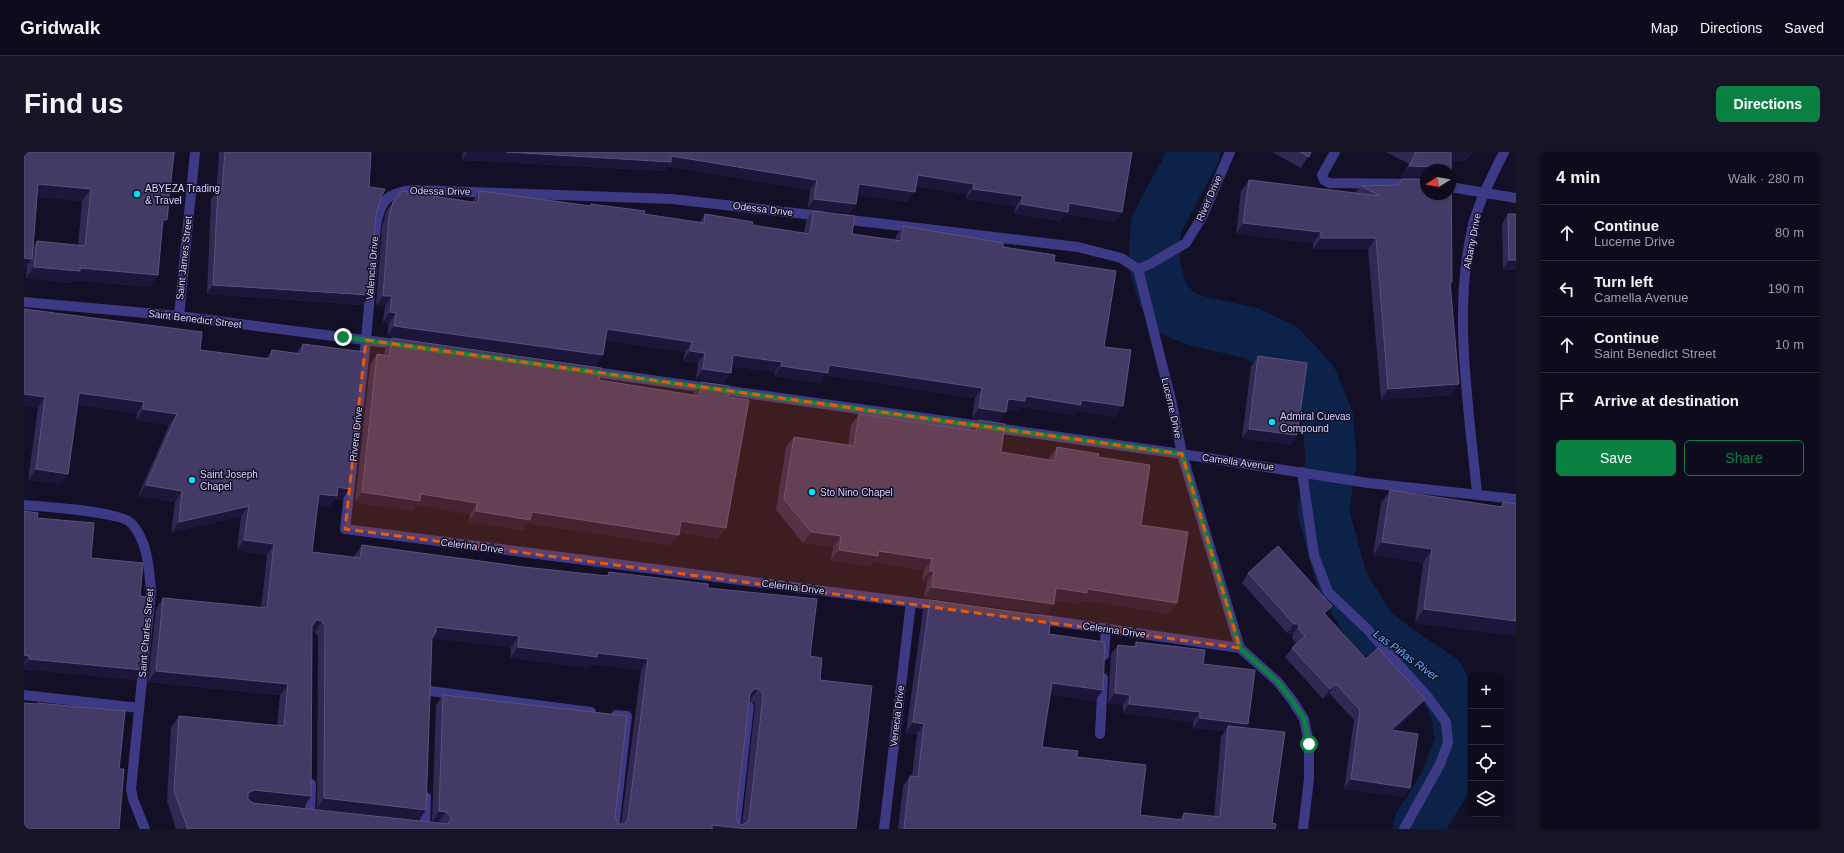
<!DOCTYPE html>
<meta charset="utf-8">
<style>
:root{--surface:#0e0b1c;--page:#171425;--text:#f1f3f6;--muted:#9b9ba3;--line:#2e2b3b;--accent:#0b8043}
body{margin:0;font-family:Arial,sans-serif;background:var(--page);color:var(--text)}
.controls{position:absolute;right:12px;bottom:12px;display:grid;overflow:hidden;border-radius:6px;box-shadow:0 1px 3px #0004}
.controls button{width:36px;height:36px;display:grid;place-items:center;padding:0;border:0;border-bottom:1px solid var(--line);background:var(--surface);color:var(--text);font:20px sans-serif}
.compass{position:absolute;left:1396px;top:12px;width:36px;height:36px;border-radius:50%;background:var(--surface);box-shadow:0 1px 3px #0004;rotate:259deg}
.stop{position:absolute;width:12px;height:12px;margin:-9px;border:3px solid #0b8043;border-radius:50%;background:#fff}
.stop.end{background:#0b8043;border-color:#fff;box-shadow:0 1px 4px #0008}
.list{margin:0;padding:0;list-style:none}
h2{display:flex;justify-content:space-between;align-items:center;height:52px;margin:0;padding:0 16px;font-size:17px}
h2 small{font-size:13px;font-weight:400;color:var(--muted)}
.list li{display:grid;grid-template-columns:26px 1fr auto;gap:12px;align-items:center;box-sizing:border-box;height:56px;padding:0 16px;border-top:1px solid var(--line)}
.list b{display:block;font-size:15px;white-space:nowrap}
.list p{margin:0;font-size:13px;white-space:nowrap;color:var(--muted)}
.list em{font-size:13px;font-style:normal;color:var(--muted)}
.actions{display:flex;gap:8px;padding:12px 16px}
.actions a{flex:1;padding:9px 0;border:1px solid var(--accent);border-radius:6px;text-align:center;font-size:14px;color:var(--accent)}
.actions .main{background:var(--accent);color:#fff}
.icon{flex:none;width:22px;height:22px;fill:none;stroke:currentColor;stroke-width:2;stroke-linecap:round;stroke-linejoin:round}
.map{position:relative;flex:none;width:1492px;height:677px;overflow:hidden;border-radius:6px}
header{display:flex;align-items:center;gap:24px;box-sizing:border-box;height:56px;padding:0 20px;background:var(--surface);border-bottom:1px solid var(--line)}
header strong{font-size:19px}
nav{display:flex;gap:22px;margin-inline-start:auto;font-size:14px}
.intro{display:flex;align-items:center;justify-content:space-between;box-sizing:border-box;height:96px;padding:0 24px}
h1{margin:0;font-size:28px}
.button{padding:10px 18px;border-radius:6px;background:var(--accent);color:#fff;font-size:14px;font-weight:700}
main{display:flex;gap:24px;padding:0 24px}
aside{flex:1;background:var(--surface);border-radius:6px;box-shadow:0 1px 3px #0004}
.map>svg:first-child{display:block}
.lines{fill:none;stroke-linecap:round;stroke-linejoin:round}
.river{stroke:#0c2248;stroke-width:51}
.minor{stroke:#3d3a85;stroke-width:10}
.wall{fill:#312854;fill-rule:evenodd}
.shaded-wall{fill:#1d163a}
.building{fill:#433a66;stroke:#5a527e;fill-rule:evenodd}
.route{stroke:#0b8043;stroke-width:5}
.marked{fill:#e8590c;fill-opacity:0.2;stroke:#e8590c;stroke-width:3;stroke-dasharray:8 5;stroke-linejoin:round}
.poi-dot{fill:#00e5ff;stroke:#130f26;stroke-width:1.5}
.labels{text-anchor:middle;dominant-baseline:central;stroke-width:3;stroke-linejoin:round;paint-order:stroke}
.poi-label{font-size:10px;fill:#d9d4ff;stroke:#130f26;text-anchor:start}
.street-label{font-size:10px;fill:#d9d4ff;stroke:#130f26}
.water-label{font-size:11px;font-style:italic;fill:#62b6ff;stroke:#130f26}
</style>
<header>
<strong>Gridwalk</strong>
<nav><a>Map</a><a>Directions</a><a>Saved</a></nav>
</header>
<div class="intro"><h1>Find us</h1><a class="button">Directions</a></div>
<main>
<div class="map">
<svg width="1492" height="677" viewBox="0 0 1492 677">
<rect width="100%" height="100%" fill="#130f26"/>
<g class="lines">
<path class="river" d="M1171 0 1132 73 1130 112 1139 143 1153 161 1173 169 1227 181 1258 196 1288 228 1304 267 1307 310 1299 359 1318 429 1347 477 1375 499 1416 526 1432 558 1437 589 1422 629 1395 673 1394 677"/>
<path class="minor" d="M1311 0 1298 23 1300 28 1305 31 1402 32
M1426 35 1492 46
M798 64 648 47 389 38C363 41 357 48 352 73L342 188 321 377 916 454
M818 67 1054 95 1097 106 1114 117
M1114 117 1147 248 1158 302 1216 496 1254 530 1268 548 1280 567 1285 592V627L1279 677
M1114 117 1126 112 1162 91 1178 65 1206 0
M0 150 155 164 379 193
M155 164 171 0
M563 219 1158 302 1344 331 1492 347
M1278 320 1290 403 1304 440 1342 476 1403 544 1422 570 1424 591 1416 612 1380 677
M1453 342C1445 255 1428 159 1449 73 1456 47 1468 24 1480 0
M0 353C20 355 97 359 108 372 124 390 125 417 127 439L107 637 109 647 121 677
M1015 467 1216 496
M1080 503 1082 477
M406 539 567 560
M0 543 115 556
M1076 582 1079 526
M286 662 287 632
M401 675 402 645
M590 677 603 564 592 563
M711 677 725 554
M860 677 887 450"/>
</g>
<path class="wall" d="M0 0H152L150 4 138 75 126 135 50 128 47 131 2 126 3 114ZM13 45 58 49 54 93 13 89 9 95Z
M195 0H347L345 35 352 63 345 143 339 153 183 142 187 47 192 40Z
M439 0H1108L1091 70 1042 62 1037 69 990 62 992 54 942 47 943 42 892 34 884 50 834 43 832 52 825 61 784 56 786 38 643 14 640 19 438 8Z
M1248 0H1287L1277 16Z
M1362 0H1448L1442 8 1427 9 1428 130 1426 132 1427 243 1357 248 1344 97H1289V91L1212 82 1217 39 1225 28 1331 41 1337 34 1373 33 1378 27 1402 42 1426 18H1402L1377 25 1385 12Z
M455 39 566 54 567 52 620 62 675 71 681 62 728 73 780 81 782 69 789 59 828 82 871 88 872 84 879 74 979 95 1030 110 1080 195 1092 265 1053 259 1050 263 997 255 994 259 983 258 975 270 948 266 951 246 802 223 797 231 750 224 751 220 708 214 700 231 672 227 674 211 659 209 661 200 581 188 579 203 572 213 363 184 365 171 359 170 361 154H352L358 74 362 60 369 50H448Z
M1484 62 1492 118H1479L1478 72Z
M0 157 176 198 242 206 248 198 272 201 279 192 318 348 311 347 305 355 294 353 288 400 330 405V404L338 393 500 415 582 424 585 420 684 436 786 504 796 528 832 677H152L143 649 147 575 155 564 253 573 256 543 124 530 132 457 139 446 237 456 243 403 213 398 217 364 147 381 151 350 114 344 145 273 112 268 113 261 54 253 44 322 37 332 4 328 14 256 0 254ZM288 479 291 480 294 485 293 657 395 668 402 658 408 486 487 495 486 506 565 516 568 512 617 518 597 672H594L591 665 419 543 412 553 408 670 414 671 229 651 227 649 280 655 287 644ZM726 548 731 551V555L718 673 714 671 712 665Z
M368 186 575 228 670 243V240L677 230 704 245 694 387 655 380 647 393 504 371 499 378 445 370 446 362 393 353 389 359 331 350 346 213 353 202 360 203 361 197Z
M1234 204 1273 283 1267 293 1218 286 1227 214Z
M835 262 947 278 954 268 977 300 1025 308V306L1033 295 1074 305 1117 373 1153 451 1145 462 1058 448 1055 452 1030 448V452L1022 462 900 445 903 430 898 429 900 418 849 410 846 414 807 408 809 395 779 391 752 358 762 295 770 285 824 293 827 273Z
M1366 338 1476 355 1479 350 1492 352V484L1391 471 1399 411 1349 403 1357 351Z
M0 359 67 406 116 444 119 518 111 528 0 517Z
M1224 421 1302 463 1342 507 1394 556 1370 579 1380 645 1320 637 1330 568 1305 541 1299 547 1261 505 1268 496 1272 491 1268 486 1269 482 1263 481 1218 431Z
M906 448 1025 482 1071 549 1026 542 1018 595 1053 605 1116 663 1155 668 1160 661 1190 664 1197 584 1201 579 1169 576V570L1099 561V553L1084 551 1087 502 1094 493 1109 495 1112 490 1179 512 1221 576 1248 671 1251 677H874L879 634 886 624H888L893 582 882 581 899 458Z"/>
<path class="shaded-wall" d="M444 0H482L647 4 793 28 786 38 643 14 640 19 438 8Z
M1426 0H1448L1442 8 1419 10Z
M1385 14 1410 15 1408 18H1402V26L1377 25Z
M894 23 950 32 943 42 887 33Z
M14 32 67 37 58 49 6 44Z
M835 32 891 40 884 50 828 42Z
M949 37 999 44 992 54 942 47Z
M790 47 832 52 825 61 784 56Z
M1045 51 1098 60 1091 70 1042 62 1037 69 990 62 997 52Z
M139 67 143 68 135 79Z
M1219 71 1297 80 1289 91 1212 82Z
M1297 86H1352L1344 97H1289Z
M0 106 8 107 0 118Z
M1485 108H1492V118H1479Z
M10 115 56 116 134 123 126 135 50 128 47 131 2 126Z
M189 133 345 143 339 153 183 142Z
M359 144H368L361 154H352Z
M366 160 372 161 365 171 359 170Z
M370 174 579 203 572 213 363 184Z
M583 177 668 190 661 200 576 187Z
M666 199 681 201 674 211 659 209Z
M709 203 758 210 751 220 702 213Z
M805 213 958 236 951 246 802 223 797 231 750 224 757 214Z
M679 217 707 221 700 231 672 227Z
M1435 232 1427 243 1357 248 1364 237Z
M55 241 120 250 113 261 48 252Z
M0 242 21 245 14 256 0 254Z
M1002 244 1057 248 1099 254 1092 265 1053 259 1050 263 997 255 994 259 977 257 984 247Z
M955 256 982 260 975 270 948 266Z
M119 257 153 262 145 273 112 268Z
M1225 277 1273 283 1267 293 1218 286Z
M12 317 44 322 37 332 4 328Z
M122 333 158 339 151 350 114 344Z
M314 335 325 337 318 348 311 347 305 355 288 353 295 342Z
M338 340 397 342 453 351 446 362 393 353 389 359 331 350Z
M225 354 217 364 147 381 155 370Z
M452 359 508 360 655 383 647 393 504 371 499 378 445 370Z
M657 369 702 376 694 387 650 379Z
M787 380 817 384 809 395 779 391Z
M220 388 250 392 243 403 213 398Z
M1358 390 1408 397 1399 411 1349 403Z
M815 398 854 399 908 407 900 418 849 410 846 414 807 408Z
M906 419H910L903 430 898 429Z
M908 435 1030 452 1022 462 900 445Z
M1032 436 1063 437 1153 451 1145 462 1058 448 1055 452 1025 447Z
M1308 454 1301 463 1300 461Z
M1400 457 1492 469V484L1391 471Z
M292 468 298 469 291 480 284 479Z
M1270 472H1275L1269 482 1263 481Z
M412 475 495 484 487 495 408 486Z
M494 495 573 501 624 507 617 518 568 512 565 516 486 506Z
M0 503 5 504 0 512Z
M5 507 119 518 111 528 0 517V514Z
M132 519 264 532 256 543 124 530Z
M1028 531 1079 538 1071 549 1020 541Z
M1312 532 1305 541 1299 547 1306 537Z
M730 537H734L726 548H722Z
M1091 541 1106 543 1099 553 1084 551Z
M1401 547 1394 556 1360 588 1367 578Z
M1105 552 1176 560 1169 570 1099 561Z
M1176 566 1224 572 1218 581 1204 574 1201 579 1169 576Z
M889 570 900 572 893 582 882 581Z
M1327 627 1386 636 1380 645 1320 637Z
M230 638 287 644 280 655 222 649 224 641Z
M300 646 402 658 395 668 293 657Z
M415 659 422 660 414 671 408 670Z
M688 673 723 677H686Z"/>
<path class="building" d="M0 0H150L143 68 139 67 134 123 56 116V119L10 115 13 89 61 94 67 37 14 32 8 107 0 106Z
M201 0H347L345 35 361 37 357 46 352 63 345 143 189 133 194 37H198Z
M482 0H1108L1098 60 1045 51 1044 60 997 52 999 44 949 37 950 32 894 23 891 40 835 32 832 52 790 47 793 28 647 4V10Z
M1276 0H1287L1285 5Z
M1390 0H1427L1428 130H1426L1435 232 1364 237 1352 86H1297V80L1219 71 1225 28 1356 44 1337 34 1374 33 1378 27H1402V42H1426V18H1415L1410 15 1385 14 1392 1Z
M378 39 454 51 455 39 567 54V52L621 59 620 62 680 71 681 62 729 70 728 73 786 82 789 59 831 64 828 82 877 89 879 74 979 91V95L1031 103 1030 110 1092 119 1080 195 1107 198 1099 254 1057 248V253L1002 244 1001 249 984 247 982 260 955 256 958 236 805 213 804 221 757 214 758 210 709 203 707 221 679 217 681 201 666 199 668 190 583 177 579 203 370 174 372 161 366 160 368 144H359L365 64 369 50Z
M1484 62H1492V108H1485Z
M0 157 178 180 176 198 246 207 248 198 277 202 279 192 341 200 325 337 314 335 313 344 295 342 288 400 336 406 338 393 500 415 584 424 585 420 684 432V436L793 447 786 504 798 506 796 528 848 534 832 677H723L688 673V677H164L150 639 155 564 260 574 264 532 132 519 139 446 243 456 250 392 220 388 225 354 155 370 158 339 122 333 153 262 119 257 120 250 55 241 44 322 12 317 21 245 0 242ZM292 468 298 469 301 474 300 646 402 658 408 486 412 480V475L495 484 494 495 573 505V501L624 507 604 667 601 672H594L591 665 603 564 419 543 415 659 422 660 426 663 427 667 424 672 229 651 224 647V641L230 638 287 644 288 474ZM730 537H734L738 540 739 544 725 667 724 670 718 673 714 671 712 665 726 542Z
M368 186 577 216 575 228 675 244 677 230 705 234 704 245 725 248 702 376 657 369 655 383 508 360 506 368 452 359 453 351 397 342 396 349 338 340 353 202 365 204Z
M1234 204 1283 211 1273 283 1225 277Z
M835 262 952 279 954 268 981 272 977 300 1031 309 1033 295 1075 302 1074 305 1126 313 1117 373 1164 380 1153 451 1063 437V441L1032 436 1030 452 908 435 910 419H906L908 407 854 399V404L815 398 817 384 787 380 760 347 770 285 830 294Z
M1366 338 1478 355 1479 350 1492 352V469L1400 457 1408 397 1358 390Z
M0 359 14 361 13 366 70 371 67 406 119 411 116 444 126 446 119 518 5 507V504L0 503Z
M1254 394 1308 454 1300 461 1342 507 1354 496 1401 547 1367 578 1394 582 1386 636 1327 627 1336 558 1312 532 1306 537 1268 496 1281 484 1275 477V472H1270L1224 421Z
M906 448 1027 465 1025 482 1081 490 1079 538 1028 531 1018 595 1054 599 1053 605 1122 613 1116 663 1159 668 1160 661 1196 665 1204 574 1261 580 1248 671 1252 672 1251 677H880L886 624 894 625 900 572 889 570Z
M1112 490 1181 498 1179 512 1231 518 1224 572 1176 566V560L1105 552 1106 543 1091 541 1094 493 1112 495Z
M0 551 13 552V551L101 559 95 617H100L95 677H0Z"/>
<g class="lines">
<path class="route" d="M319 185 1158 302 1216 496 1254 530 1268 548 1280 567 1285 592"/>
</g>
<path class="marked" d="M342 188 1158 302 1216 496 321 377Z"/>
<g class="poi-dot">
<circle cx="113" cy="42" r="4"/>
<circle cx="1248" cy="270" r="4"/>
<circle cx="168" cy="328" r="4"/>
<circle cx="788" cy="340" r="4"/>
</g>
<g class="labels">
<g class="poi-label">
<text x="121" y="36">ABYEZA Trading<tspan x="121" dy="12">&amp; Travel</tspan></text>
<text x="1256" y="264">Admiral Cuevas<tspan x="1256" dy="12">Compound</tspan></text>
<text x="176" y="322">Saint Joseph<tspan x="176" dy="12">Chapel</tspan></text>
<text x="796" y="340">Sto Nino Chapel</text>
</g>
<g class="street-label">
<text transform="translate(416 39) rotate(1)">Odessa Drive</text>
<text transform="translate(1185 46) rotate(-66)">River Drive</text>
<text transform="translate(739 57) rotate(7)">Odessa Drive</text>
<text transform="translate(1448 89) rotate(-79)">Albany Drive</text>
<text transform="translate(160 106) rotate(-84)">Saint James Street</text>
<text transform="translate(348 116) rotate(-85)">Valencia Drive</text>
<text transform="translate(171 167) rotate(7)">Saint Benedict Street</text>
<text transform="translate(1148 256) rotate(77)">Lucerne Drive</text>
<text transform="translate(332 282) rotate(-84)">Rivera Drive</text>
<text transform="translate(1214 310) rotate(8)">Camella Avenue</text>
<text transform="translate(448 394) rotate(7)">Celerina Drive</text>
<text transform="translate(769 435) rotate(7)">Celerina Drive</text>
<text transform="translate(1090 478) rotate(8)">Celerina Drive</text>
<text transform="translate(122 481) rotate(-85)">Saint Charles Street</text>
<text transform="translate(873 564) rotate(-83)">Venecia Drive</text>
</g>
<g class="water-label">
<text transform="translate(1382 503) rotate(36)">Las Piñas River</text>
</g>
</g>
</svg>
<div class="controls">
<button>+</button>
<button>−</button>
<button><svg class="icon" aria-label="locate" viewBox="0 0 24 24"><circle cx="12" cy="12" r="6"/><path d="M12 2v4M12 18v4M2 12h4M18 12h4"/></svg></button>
<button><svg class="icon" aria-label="layers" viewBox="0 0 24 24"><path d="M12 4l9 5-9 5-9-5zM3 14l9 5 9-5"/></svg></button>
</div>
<svg class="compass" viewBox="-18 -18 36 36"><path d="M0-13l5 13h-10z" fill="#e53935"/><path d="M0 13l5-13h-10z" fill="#9b9ba3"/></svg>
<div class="stop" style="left:1285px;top:592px"></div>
<div class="stop end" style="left:319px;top:185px"></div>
</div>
<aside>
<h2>4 min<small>Walk · 280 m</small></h2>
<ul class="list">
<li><svg class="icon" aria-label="ahead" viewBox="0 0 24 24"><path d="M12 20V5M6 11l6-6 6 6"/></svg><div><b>Continue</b><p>Lucerne Drive</p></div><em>80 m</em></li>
<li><svg class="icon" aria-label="left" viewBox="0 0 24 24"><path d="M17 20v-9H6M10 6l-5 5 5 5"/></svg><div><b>Turn left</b><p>Camella Avenue</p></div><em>190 m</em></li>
<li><svg class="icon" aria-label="ahead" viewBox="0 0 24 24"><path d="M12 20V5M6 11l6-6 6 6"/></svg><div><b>Continue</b><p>Saint Benedict Street</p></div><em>10 m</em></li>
<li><svg class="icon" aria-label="arrive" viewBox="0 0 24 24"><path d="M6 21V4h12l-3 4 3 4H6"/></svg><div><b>Arrive at destination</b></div></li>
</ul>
<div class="actions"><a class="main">Save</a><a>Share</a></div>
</aside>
</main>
